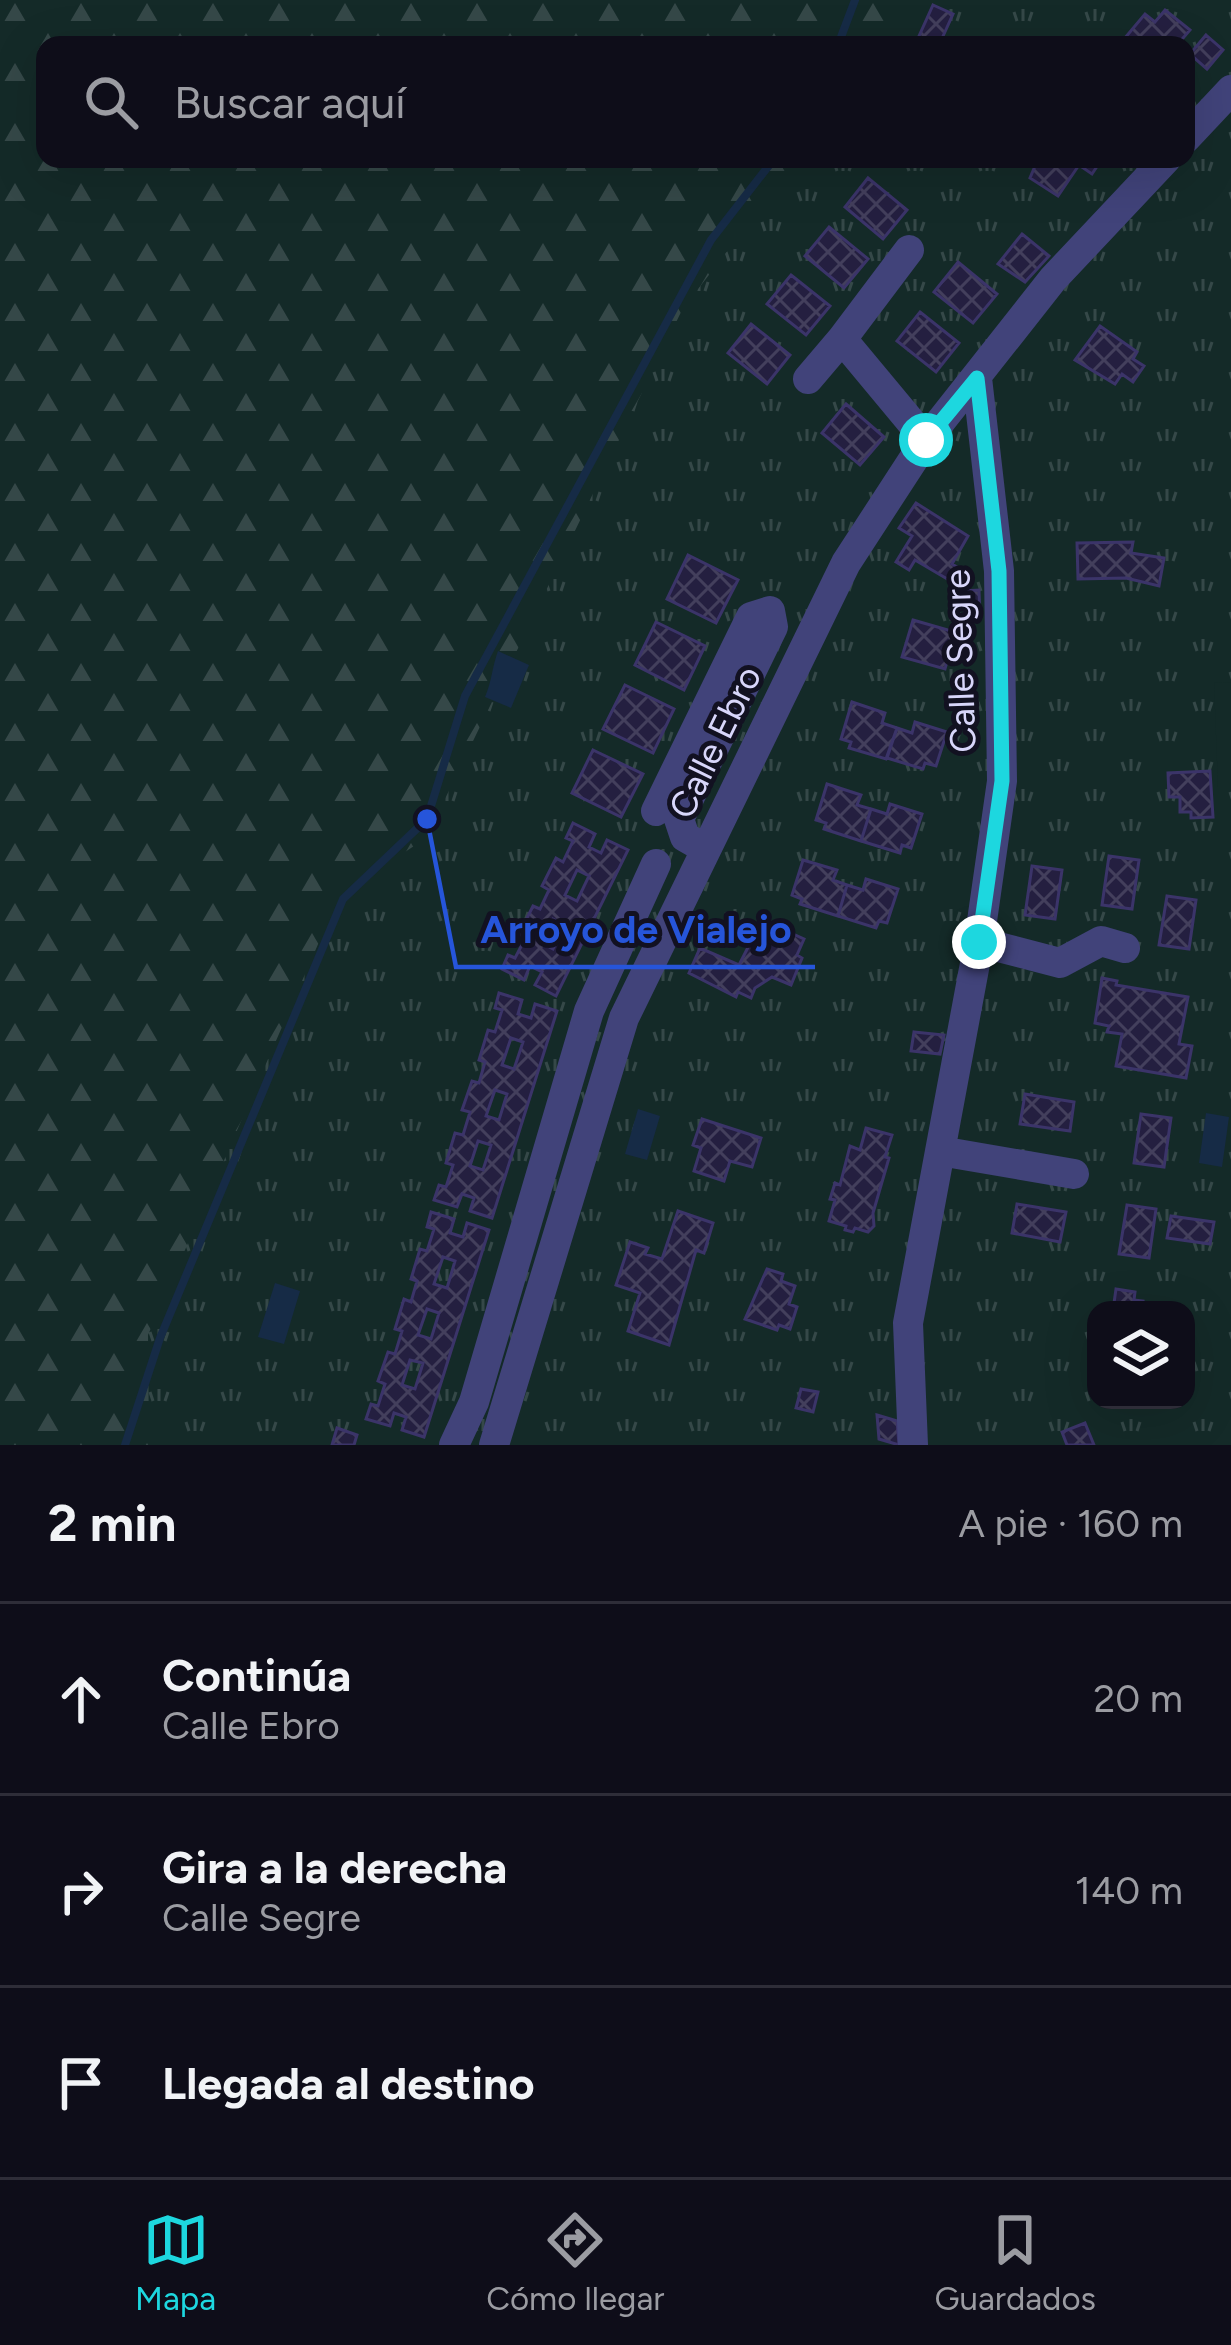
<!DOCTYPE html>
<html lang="es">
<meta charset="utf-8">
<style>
:root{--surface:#0e0d19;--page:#1c1b26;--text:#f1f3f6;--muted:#9b9ca2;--line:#2e2d38;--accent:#1dd7df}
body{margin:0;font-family:Figtree,sans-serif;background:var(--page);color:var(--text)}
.controls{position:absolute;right:36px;bottom:36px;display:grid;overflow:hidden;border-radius:24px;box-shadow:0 12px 48px #0002}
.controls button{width:108px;height:108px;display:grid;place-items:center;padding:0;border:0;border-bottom:3px solid var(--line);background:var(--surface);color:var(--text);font:60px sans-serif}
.stop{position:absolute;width:36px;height:36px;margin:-27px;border:9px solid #1dd7df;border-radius:50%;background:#fff}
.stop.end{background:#1dd7df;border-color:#fff;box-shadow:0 3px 12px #0008}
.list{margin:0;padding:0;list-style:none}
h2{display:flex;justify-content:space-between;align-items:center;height:156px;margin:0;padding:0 48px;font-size:51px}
h2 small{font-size:39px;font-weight:400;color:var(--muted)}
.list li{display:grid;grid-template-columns:78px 1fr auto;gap:36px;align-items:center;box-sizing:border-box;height:192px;padding:0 48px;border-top:3px solid var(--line)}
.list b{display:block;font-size:45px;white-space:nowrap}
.list p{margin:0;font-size:39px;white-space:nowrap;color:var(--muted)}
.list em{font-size:39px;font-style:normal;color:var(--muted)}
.icon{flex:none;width:66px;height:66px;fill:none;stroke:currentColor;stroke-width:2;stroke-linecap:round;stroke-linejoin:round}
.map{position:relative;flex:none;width:1231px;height:1445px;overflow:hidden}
.search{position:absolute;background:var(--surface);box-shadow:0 12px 48px #0002;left:36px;right:36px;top:36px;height:132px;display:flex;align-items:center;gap:30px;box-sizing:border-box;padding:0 42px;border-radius:24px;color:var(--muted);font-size:45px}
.sheet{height:732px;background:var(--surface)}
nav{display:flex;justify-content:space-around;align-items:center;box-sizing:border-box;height:168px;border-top:3px solid var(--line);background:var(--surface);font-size:33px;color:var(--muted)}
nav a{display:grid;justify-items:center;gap:6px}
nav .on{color:var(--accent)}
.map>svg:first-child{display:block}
.grass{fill:url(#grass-tufts);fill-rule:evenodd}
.forest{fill:url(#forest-firs)}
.pitch{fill:#142a28}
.water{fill:#162b46}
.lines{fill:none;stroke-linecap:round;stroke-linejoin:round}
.stream{stroke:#162b46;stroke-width:8}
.building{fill:url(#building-cross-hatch);stroke:#3b3469;stroke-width:3;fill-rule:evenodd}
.minor{stroke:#41437a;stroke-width:30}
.route{stroke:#1dd7df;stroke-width:15}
.labels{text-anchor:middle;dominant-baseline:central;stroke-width:10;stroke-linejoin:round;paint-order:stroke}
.street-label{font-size:36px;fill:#d8d6fa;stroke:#121121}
.leader{fill:none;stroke:#2655da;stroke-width:4.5}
.callout-dot{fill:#2655da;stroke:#121121;stroke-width:4.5}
.callout-label{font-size:39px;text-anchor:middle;font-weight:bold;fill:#2655da;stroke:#121121;stroke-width:10;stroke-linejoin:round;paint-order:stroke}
</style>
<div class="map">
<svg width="1231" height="1445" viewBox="0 0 1231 1445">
<defs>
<pattern id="grass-tufts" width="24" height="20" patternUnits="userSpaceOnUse" patternTransform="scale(3)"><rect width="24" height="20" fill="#142a28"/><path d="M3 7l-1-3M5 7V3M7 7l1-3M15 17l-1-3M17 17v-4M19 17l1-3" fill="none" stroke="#354848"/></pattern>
<pattern id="forest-firs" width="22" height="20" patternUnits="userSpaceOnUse" patternTransform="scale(3)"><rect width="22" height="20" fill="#142a28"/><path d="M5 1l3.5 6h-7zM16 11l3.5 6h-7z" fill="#354848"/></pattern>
<pattern id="building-cross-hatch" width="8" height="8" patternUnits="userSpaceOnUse" patternTransform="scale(3)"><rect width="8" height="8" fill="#241f40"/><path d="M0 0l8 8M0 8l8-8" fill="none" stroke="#433f5c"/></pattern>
</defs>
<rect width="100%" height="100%" fill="#121121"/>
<path class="grass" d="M0 0H1231V1445H0ZM45 45H1186V159H45ZM1096 1310H1186V1400H1096Z"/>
<path class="forest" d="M0 0H896L893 35 885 45H45V159H798L682 310 426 838 339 896 148 1335 149 1445H0Z"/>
<path class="pitch" d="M1231 682V787H1218L1214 683Z"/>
<path class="water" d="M498 651 529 665 511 708 485 697C492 681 492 667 498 651Z
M638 1109 660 1116 647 1160 625 1154Z
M1206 1113 1229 1117 1222 1167 1199 1163Z
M275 1283 300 1291 284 1344 258 1337Z"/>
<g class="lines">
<path class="stream" d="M838 45 855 0
M125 1445 160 1338 343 899 427 819 465 696 711 240 774 159"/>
</g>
<path class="building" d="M933 5 953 14 939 45H915Z
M1165 10 1190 30 1177 45H1119L1145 14 1155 22Z
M1206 35 1223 50 1207 69 1190 54Z
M1038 159H1102L1092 174 1079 165 1058 196 1030 178Z
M868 178 907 210 883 239 845 207Z
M829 227 868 259 844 288 805 256Z
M1022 234 1049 256 1025 282 998 264Z
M958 262 997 294 973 323 934 292Z
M791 275 830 306 806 335 767 304Z
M920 312 959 343 936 372 897 341Z
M751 324 790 355 767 384 728 353Z
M1100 326 1137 352 1133 359 1144 366 1133 382 1122 374 1115 384 1075 360Z
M846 404 884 437 860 465 822 433Z
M916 503 968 536 952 564 957 567 949 580 915 560 909 570 896 562 912 536 899 528Z
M1133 542 1131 553 1164 558 1159 586 1126 578 1078 579 1077 543Z
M688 555 738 580 716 623 667 599Z
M979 590 980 617 965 618 963 591Z
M913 620 955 632 945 669 902 657Z
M656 622 705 646 684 690 635 665Z
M625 685 674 709 653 753 603 729Z
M852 702 885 713 882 723 897 728 886 759 849 748 851 742 841 739Z
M915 722 947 732 936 766 925 763 923 769 887 758 897 728 912 733Z
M593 750 643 774 621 817 572 793Z
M1210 771 1213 817 1191 818V812H1180V797H1169L1168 773Z
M827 784 861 795 857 805 871 809 861 841 824 829 826 823 816 820Z
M890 804 922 814 911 848 902 845 900 853 861 841 871 809 887 814Z
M573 823 595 834 589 847 601 853 607 840 628 850 556 996 535 985 542 972 530 966 524 980 502 969 508 955 515 958 526 937 519 934 533 906 540 909 549 890 542 886 556 858 563 862 573 841 566 838ZM577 870 589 876 577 901 565 895ZM553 919 565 925 553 949 542 943Z
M1109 856 1139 860 1132 909 1102 905Z
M803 860 837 870 833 880 847 885 838 916 800 904 802 899 792 895Z
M1032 866 1062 870 1055 919 1025 915Z
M866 879 898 889 887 923 879 921 876 928 838 916 847 885 863 890Z
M1167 896 1196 900 1189 949 1159 945Z
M760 924 773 929 775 926 804 939 797 955 802 958 791 985 772 977 755 988 751 998 738 992 736 997 689 973 700 948 739 965Z
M1102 978 1117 981 1116 985 1188 997 1179 1044 1192 1046 1186 1078 1116 1066 1122 1034 1107 1032 1109 1026 1095 1023Z
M499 993 522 1000 518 1014 531 1018 535 1004 557 1011 492 1218 470 1211 474 1198 462 1194 457 1207 434 1200 439 1185 446 1187 453 1165 446 1163 455 1133 463 1135 470 1112 462 1110 472 1081 479 1083 485 1062 479 1060 488 1030 495 1032 502 1010 495 1008ZM511 1038 523 1042 514 1069 502 1065ZM495 1090 507 1094 499 1120 486 1116ZM478 1141 491 1145 483 1170 470 1166Z
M914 1032 944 1035 940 1054 911 1051Z
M1025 1094 1074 1102 1070 1131 1020 1124Z
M1141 1114 1171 1118 1164 1167 1134 1163Z
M702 1119 761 1138 752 1167 730 1161 724 1181 694 1171 701 1148 693 1145Z
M866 1128 892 1135 885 1157 889 1158 873 1213 874 1226 868 1232 855 1228 853 1232 845 1230 846 1226 829 1221 835 1200 830 1199 835 1183 840 1185 850 1146 860 1150Z
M1017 1204 1066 1212 1060 1242 1012 1233Z
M1127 1205 1156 1209 1149 1258 1119 1254Z
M678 1211 713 1223 704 1253 696 1250 669 1345 628 1331 640 1293 616 1285 630 1242 648 1248 645 1254 662 1259Z
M431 1212 454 1219 450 1233 463 1237 467 1223 489 1230 424 1437 402 1430 406 1417 394 1413 390 1426 366 1419 371 1404 378 1406 385 1384 378 1381 388 1352 395 1354 402 1331 395 1329 404 1299 411 1302 417 1281 411 1279 420 1249 427 1251 434 1229 427 1227ZM443 1257 455 1261 447 1288 434 1284ZM427 1309 439 1313 431 1339 418 1335ZM410 1360 423 1363 415 1389 402 1385Z
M1171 1216 1214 1222 1210 1244 1167 1238Z
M767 1269 783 1274 781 1281 795 1286 789 1304 797 1307 790 1329 779 1325 777 1330 745 1319Z
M1116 1289 1135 1292 1134 1300 1143 1301 1142 1310H1113Z
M801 1389 818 1392 813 1412 796 1408Z
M877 1415 897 1421 899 1445 879 1439Z
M1085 1423 1094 1445H1067L1062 1432Z
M337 1428 357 1435 354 1445H332Z"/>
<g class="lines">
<path class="minor" d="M1186 138 1231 90
M909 250 842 339 926 440
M808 379 842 339
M656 811 751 617 770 611 773 627 679 819 685 837 706 849
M979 942 1060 963 1101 941 1125 948
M940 1151 1074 1174
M454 1445 474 1402 589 1011 656 864
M494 1445 624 1018 846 563 926 440 1053 279 1166 159
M913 1445 908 1323 979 942 1002 781 999 571 977 378"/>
</g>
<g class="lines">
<path class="route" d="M926 440 977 378 999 571 1002 781 979 942"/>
</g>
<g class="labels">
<g class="street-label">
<text transform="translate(960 661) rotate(-92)">Calle Segre</text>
<text transform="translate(715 742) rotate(-64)">Calle Ebro</text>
</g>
</g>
<path class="leader" d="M427 819L456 967H815"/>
<circle class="callout-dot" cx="427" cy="819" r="12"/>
<g class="callout-label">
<text x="636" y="943">Arroyo de Vialejo</text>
</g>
</svg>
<div class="controls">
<button><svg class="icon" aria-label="layers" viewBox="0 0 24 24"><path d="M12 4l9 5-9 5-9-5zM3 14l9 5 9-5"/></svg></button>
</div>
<div class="stop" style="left:926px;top:440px"></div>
<div class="stop end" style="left:979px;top:942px"></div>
<div class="search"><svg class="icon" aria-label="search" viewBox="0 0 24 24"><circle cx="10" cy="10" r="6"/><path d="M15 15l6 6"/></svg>Buscar aquí</div>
</div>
<section class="sheet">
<h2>2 min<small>A pie · 160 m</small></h2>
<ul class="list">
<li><svg class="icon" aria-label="ahead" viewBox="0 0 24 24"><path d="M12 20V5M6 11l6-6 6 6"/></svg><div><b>Continúa</b><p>Calle Ebro</p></div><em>20 m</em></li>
<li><svg class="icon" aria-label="right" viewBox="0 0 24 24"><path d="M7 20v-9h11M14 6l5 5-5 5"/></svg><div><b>Gira a la derecha</b><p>Calle Segre</p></div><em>140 m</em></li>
<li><svg class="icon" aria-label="arrive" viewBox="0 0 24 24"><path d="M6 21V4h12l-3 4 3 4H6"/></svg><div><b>Llegada al destino</b></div></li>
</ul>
</section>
<nav>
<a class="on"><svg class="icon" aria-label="map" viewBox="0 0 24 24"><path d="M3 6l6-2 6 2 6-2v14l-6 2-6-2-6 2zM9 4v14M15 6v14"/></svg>Mapa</a>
<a><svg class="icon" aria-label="directions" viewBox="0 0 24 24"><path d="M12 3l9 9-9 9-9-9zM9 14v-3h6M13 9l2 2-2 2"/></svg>Cómo llegar</a>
<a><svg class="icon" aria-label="saved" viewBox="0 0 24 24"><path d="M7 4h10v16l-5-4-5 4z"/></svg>Guardados</a>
</nav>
